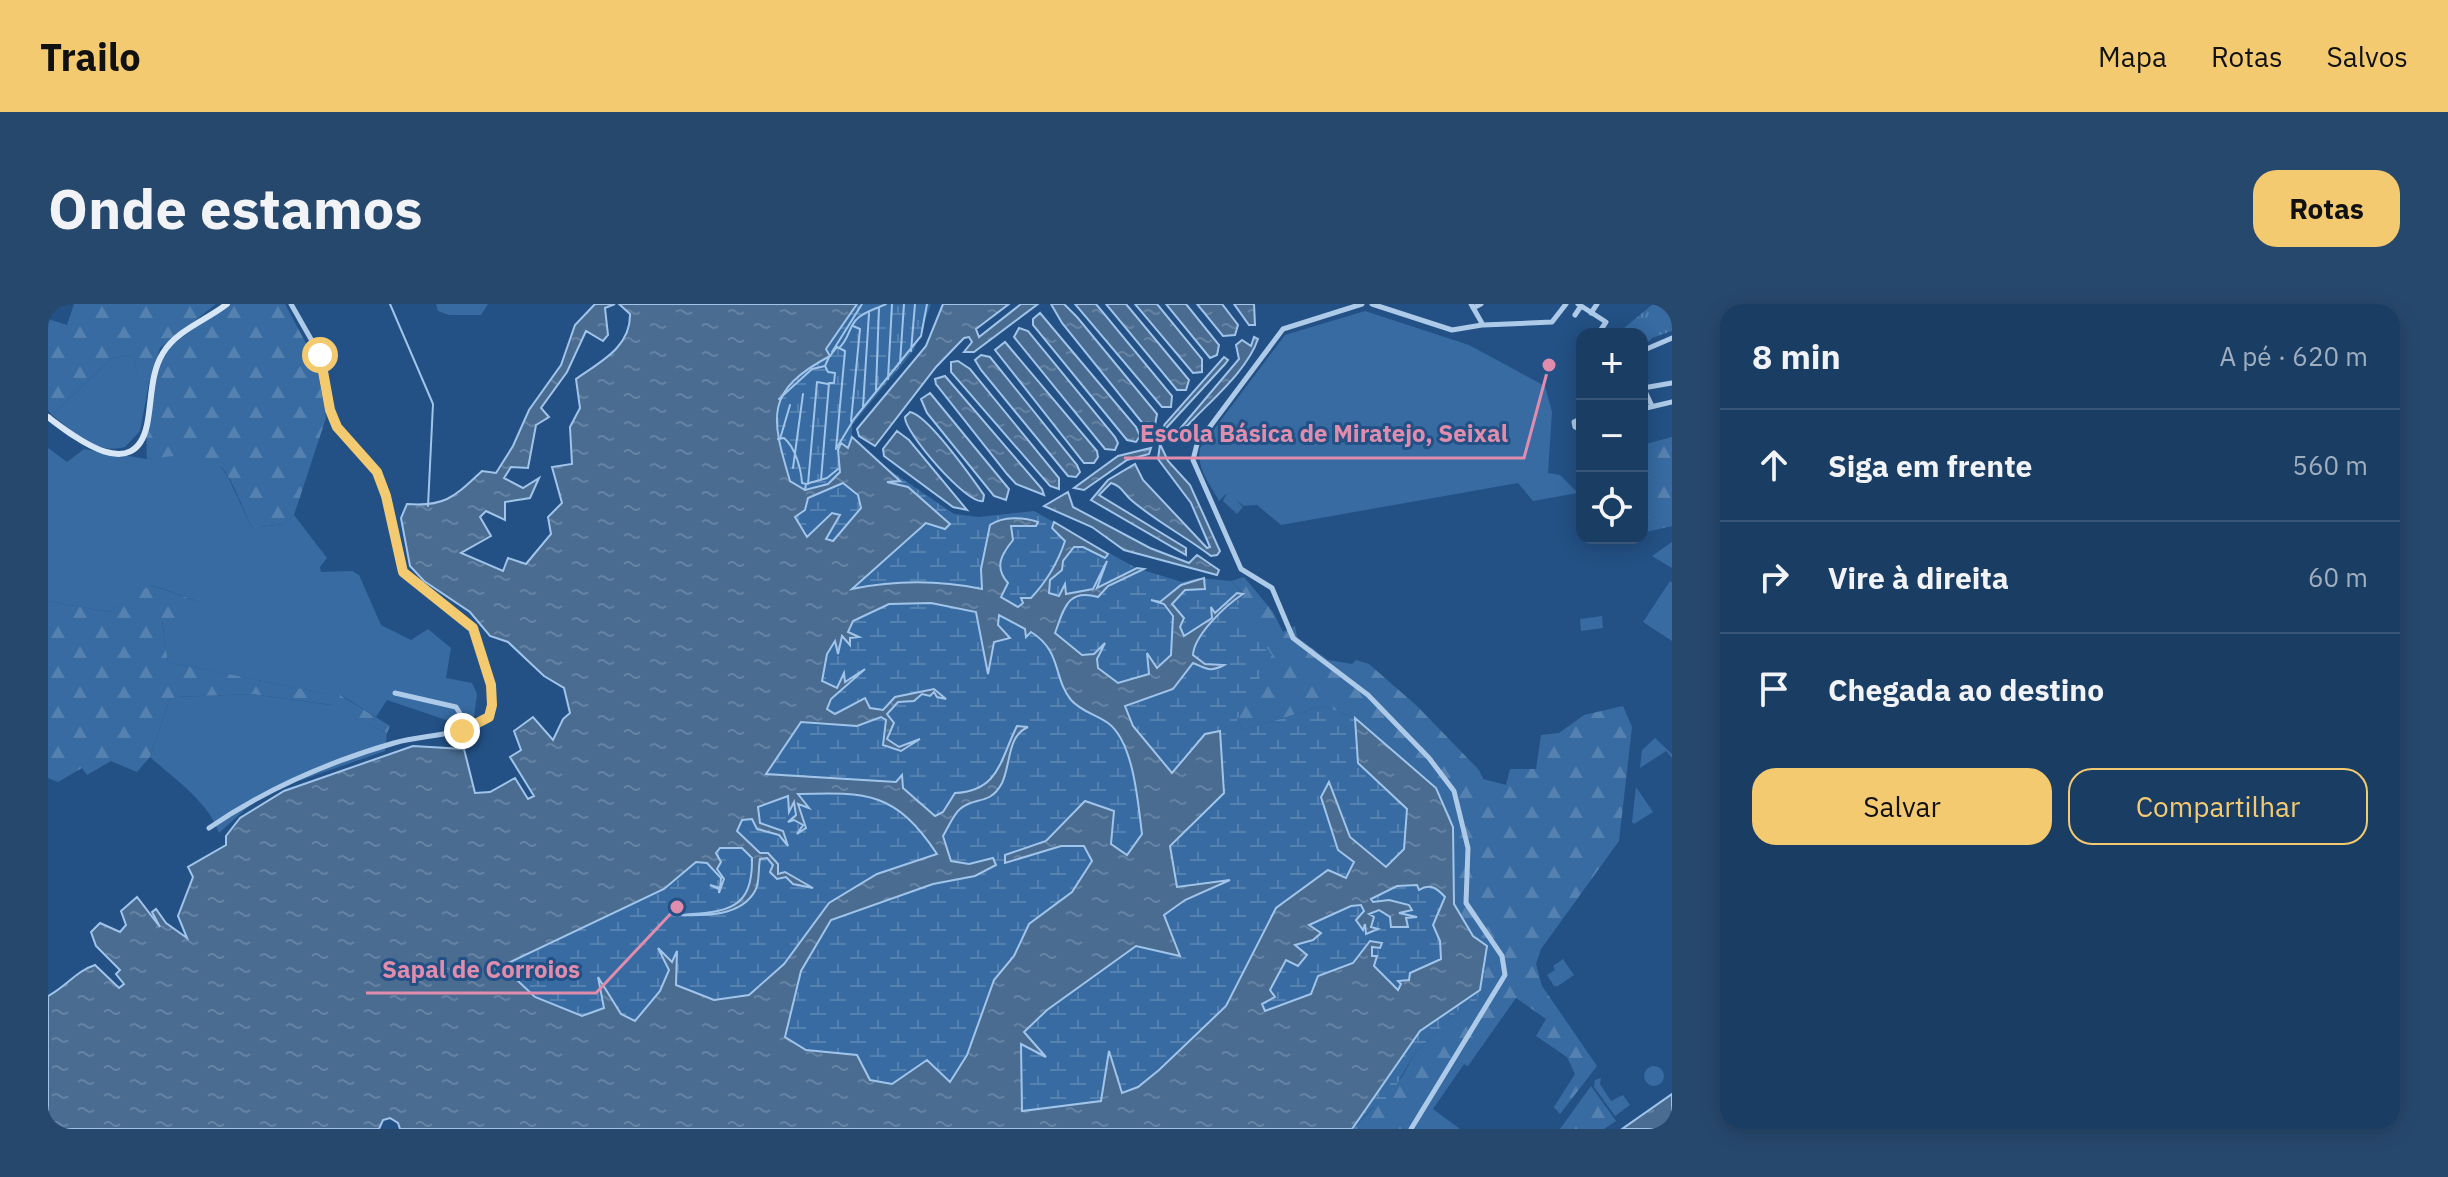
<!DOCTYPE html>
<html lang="pt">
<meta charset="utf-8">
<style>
:root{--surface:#1a3d64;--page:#27486d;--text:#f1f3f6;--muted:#9faebf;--line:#385678;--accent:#f4ca70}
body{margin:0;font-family:"IBM Plex Sans",sans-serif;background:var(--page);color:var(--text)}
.controls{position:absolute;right:24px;top:24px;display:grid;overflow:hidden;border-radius:16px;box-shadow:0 4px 20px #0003}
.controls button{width:72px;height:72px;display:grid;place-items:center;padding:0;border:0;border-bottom:2px solid var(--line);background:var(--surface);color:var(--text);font:40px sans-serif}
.stop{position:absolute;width:24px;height:24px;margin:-18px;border:6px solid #f4ca70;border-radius:50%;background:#fff}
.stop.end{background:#f4ca70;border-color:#fff;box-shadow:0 2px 8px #0008}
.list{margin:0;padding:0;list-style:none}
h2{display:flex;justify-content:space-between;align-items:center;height:104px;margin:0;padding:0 32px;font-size:34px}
h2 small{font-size:26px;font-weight:400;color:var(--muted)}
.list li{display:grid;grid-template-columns:52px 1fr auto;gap:24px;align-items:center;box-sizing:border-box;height:112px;padding:0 32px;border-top:2px solid var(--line)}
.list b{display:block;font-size:30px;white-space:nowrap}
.list em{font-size:26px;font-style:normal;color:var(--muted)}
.actions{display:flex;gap:16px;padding:24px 32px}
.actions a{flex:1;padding:18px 0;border:2px solid var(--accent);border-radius:24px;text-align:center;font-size:28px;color:var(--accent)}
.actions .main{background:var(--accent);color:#111}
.icon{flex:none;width:44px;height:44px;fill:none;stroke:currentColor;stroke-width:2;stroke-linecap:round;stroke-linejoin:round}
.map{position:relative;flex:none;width:1624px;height:825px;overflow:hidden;border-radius:24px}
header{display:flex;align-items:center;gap:48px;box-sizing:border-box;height:112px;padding:0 40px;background:var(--accent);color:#111}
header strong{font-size:38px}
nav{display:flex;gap:44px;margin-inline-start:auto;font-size:28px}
.intro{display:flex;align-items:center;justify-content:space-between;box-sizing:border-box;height:192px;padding:0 48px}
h1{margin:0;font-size:56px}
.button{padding:20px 36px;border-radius:24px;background:var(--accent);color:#111;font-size:28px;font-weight:700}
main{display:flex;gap:48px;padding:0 48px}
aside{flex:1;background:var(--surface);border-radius:24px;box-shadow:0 4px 20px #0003}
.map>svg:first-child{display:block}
.green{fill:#376ba2}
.forest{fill:url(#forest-firs)}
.wetland{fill:url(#wetland-marsh)}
.park{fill:url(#park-tufts)}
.water{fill:url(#water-ripples);stroke:#a1c5ea;stroke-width:2;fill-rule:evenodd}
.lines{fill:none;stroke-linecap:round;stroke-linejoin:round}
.stream{stroke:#a1c5ea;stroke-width:2}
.street{stroke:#adcae9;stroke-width:5}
.secondary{stroke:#d7e6f7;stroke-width:6}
.route{stroke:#f4ca70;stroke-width:10}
.leader{fill:none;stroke:#e08cad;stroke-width:3}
.callout-dot{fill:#e08cad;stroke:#235185;stroke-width:3}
.callout-label{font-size:24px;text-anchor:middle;font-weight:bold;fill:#e08cad;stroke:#235185;stroke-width:6;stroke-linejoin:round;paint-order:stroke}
</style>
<header>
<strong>Trailo</strong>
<nav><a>Mapa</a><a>Rotas</a><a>Salvos</a></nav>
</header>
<div class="intro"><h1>Onde estamos</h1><a class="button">Rotas</a></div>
<main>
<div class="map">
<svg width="1624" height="825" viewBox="0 0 1624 825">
<defs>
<pattern id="forest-firs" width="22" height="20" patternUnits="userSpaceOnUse" patternTransform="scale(2)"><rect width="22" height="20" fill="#376ba2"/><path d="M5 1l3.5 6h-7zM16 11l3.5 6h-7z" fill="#5581b0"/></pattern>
<pattern id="wetland-marsh" width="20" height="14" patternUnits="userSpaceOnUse" patternTransform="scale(2)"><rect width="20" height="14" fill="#376ba2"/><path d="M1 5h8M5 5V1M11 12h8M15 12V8" fill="none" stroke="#5581b0"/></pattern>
<pattern id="park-tufts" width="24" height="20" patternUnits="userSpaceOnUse" patternTransform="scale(2)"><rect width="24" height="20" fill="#376ba2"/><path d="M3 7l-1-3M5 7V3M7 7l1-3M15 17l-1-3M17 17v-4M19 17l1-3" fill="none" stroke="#5581b0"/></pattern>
<pattern id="water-ripples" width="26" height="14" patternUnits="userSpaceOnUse" patternTransform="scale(2)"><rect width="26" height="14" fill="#4a6c91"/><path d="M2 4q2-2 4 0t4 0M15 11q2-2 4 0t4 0" fill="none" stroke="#6582a2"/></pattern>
</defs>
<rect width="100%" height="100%" fill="#235185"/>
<path class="green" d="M388 0H440L433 11H401L390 7Z
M1317 7 1421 41 1497 82 1504 108 1500 169 1512 171 1530 189 1485 197 1470 179 1233 221 1209 201 1196 202 1188 196 1195 203 1189 210 1175 197 1179 189 1171 197C1162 180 1148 164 1152 144L1237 31Z
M85 51 90 71 101 79 92 127 77 143C48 151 26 128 4 111L64 54Z
M0 144 19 158 36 145 99 155 145 148 168 156 180 173 204 224 236 220 246 211 279 254 272 263 273 268 304 267 311 271 333 321 363 336 380 325 403 344 398 374 424 379 429 390 426 413 413 421 339 396 328 413 293 391 301 411 339 429 337 447 233 483 203 500 171 529C160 497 126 475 102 453L121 397 128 393 205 390 283 401 284 391 120 358 114 316 152 298 103 281 61 308 0 297Z
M1622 277 1624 278V337L1595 318Z
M1554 312 1555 324 1533 327 1532 315Z
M1607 434 1624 450V454L1618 447 1592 464 1594 446Z
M1588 483 1605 508 1586 520 1584 518Z
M1515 655 1526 671 1510 682H1506L1499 671 1507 666 1505 662Z
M1409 757 1416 760 1385 805 1412 825H1364Z
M1596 772a10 10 0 1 1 20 0a10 10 0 1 1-20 0Z
M1553 774 1552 780 1563 797 1575 791 1582 801 1567 812 1546 783 1547 776Z"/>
<path class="forest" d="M26 0H168L112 44 101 79 90 72 85 51 64 54 4 111 0 106V15L19 21Z
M183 0H237L268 58 278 114 246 211 236 220 204 224C173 156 179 144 99 155 97 123 101 64 126 40 143 25 165 13 183 0Z
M1624 133V222L1594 229V141Z
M1624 238V264L1604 252Z
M1196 273 1225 308 1235 328 1247 322 1249 333 1280 356 1304 360 1308 356 1321 360 1369 402 1431 466 1435 475 1458 481 1462 465H1488L1493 431 1511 429 1536 411 1575 402 1584 423 1571 537 1493 645 1488 660 1494 682 1549 762 1512 810 1506 803 1527 770 1519 753 1488 732 1498 715 1468 694 1420 762 1409 757 1364 825H1305L1354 773 1367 749 1418 699 1421 625 1406 600 1405 523 1388 484 1307 414 1275 402 1195 426 1189 416 1197 398 1188 301 1194 288 1183 277Z
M102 281 152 298 151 316 114 317 120 358 285 391 284 401 205 390 128 393 121 397 102 453 89 468 63 457 39 471 34 464 10 478 0 474V297L61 308Z
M292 391 342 422 339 429 300 411 291 398Z
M1543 782 1568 817 1556 825H1512Z"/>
<path class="wetland" d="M729 0H883L866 46 804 121V133L812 139 818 193 797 276 663 164Z
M816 143 843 167 906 210 931 213 986 207 1088 264 1134 278 1152 274 1183 277 1196 291 1189 302 1224 351 1189 416 1195 426 1275 402 1307 414 1388 484 1405 523 1406 600 1422 627 1439 642 1437 670 1428 698 1418 699 1367 749 1337 800 1325 803 1305 825H750L326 641 815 269Z"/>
<path class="park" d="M1605 0H1624V27L1604 34 1594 44V30H1569Z"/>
<path class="water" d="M547 0H567L557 4 560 31 555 37 538 27 519 68 493 104 501 113 488 121 480 164 463 163 456 174 475 184 491 174 482 194 457 198V216L438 207 432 213 443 232 413 249 455 267 460 254 478 260 503 230 500 213 514 199 504 163 524 160 522 123 532 104 528 75C552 58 583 43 582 10L571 0H809L778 45 782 52C716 87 723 113 742 177L757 186 780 180 792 168 790 146 793 139 800 144 804 133 852 177 839 178 860 183 902 220 897 225 878 219 804 285C848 276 890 276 934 285L933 265 942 221C955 212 976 213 990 218L988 222H963L965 236C953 251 946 263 960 279L953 293 970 303 975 299 973 294H983C999 277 1010 258 1017 237L1004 224 1006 218 1060 250 1057 254 1035 243H1026L1015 257 1014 266 1002 276 1001 289 1011 292 1017 280 1018 290 1045 285 1059 257 1049 284 1089 264 1096 265 1060 282 1050 293C1019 284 1016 305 1007 329L1034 351 1046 350 1057 339 1049 355 1050 364 1070 379 1101 370 1099 349 1109 364 1123 351 1125 312 1116 300 1103 296 1112 298 1133 281 1156 274 1157 285 1137 286 1124 300 1136 314 1132 323 1136 332 1164 314 1163 303 1167 309 1189 289 1195 290C1178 301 1146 331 1145 351L1157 360 1176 361C1161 369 1158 364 1145 359L1125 385 1077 402 1085 422 1124 469 1157 430 1172 427 1176 489 1122 542 1129 583 1182 576 1137 596 1116 611 1132 652 1088 642 999 706 976 728 998 753 973 740 974 807 1053 797 1061 747 1074 789 1090 783 1111 766 1178 702 1228 604 1280 566 1298 574 1306 558 1290 546 1273 493 1281 478 1302 533 1338 563 1356 545 1359 505 1310 459 1307 414 1388 484 1405 523 1406 600 1425 632 1439 642 1432 686 1372 727 1304 825H352L350 819 342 814 335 816 331 825H0V692C18 683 28 667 47 661L71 684 76 680 68 670 72 666 48 642 43 628 52 619 72 628 78 621 73 607 89 593 112 623 104 608 108 605 118 619 139 634 130 612 145 573 140 563 178 541V532L192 514 236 487 365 442 416 445 427 489 442 488 467 474 480 495 486 492 462 453 473 446 466 427 485 413 505 436 515 415 522 409 516 384 496 372 460 338 442 332 422 308 376 277 362 262 353 214 359 200C398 203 407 192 434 167L448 169 465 142 481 106 513 61 527 21ZM795 179 810 191 813 204 785 237 778 235 792 211 784 209 759 233 747 213 757 206 760 194ZM883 299 928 308 940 370 946 338 962 334 950 321 951 311 977 325 978 333 983 328C1014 347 1005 374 1023 396 1034 408 1047 410 1060 419 1086 438 1090 500 1094 530L1079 551 1063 540 1066 507 1037 497 998 537 957 551V559L1013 542H1036L1044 557 1024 588 981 620 966 652 946 676 919 751 902 778 879 756 844 780 822 776 809 751 758 746 737 733 753 667 783 616 885 580 927 572 948 561 945 554 921 560 903 557 895 532C900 524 905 511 912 505 927 492 942 502 954 479 963 460 959 432 980 423L969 422C952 456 951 487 907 489L895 508 887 512 855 484 854 471 848 478 718 470 753 418 809 422 833 413 838 416 835 441 853 447 872 435 851 443 839 435 846 419 839 410 850 398 866 397 874 390 882 392 886 388 889 393 898 395 886 385 847 393 835 406 822 404 817 394 787 410 779 405 783 395 817 365 797 378 796 369 789 384 774 377 779 350 787 337 790 350 794 332 802 341V334L811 333 800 328 805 317 841 300ZM750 490C820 488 848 488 889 550L829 570 781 599 736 660 701 691 666 696 628 681 629 647 624 658 610 644 621 666 612 687 587 717 573 710 550 673 556 704 534 712 487 693 454 662 616 585 648 558 659 559 673 574 672 584 662 581 671 585V589L676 575 669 565 673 558 668 549 672 544H694L704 554C705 607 678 608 632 611 658 612 693 612 707 587 712 579 710 564 712 555L719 554 725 561 722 568 729 575 738 573 745 580 765 584 737 568 730 570V560L720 549H712L689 527 694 516 704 515 709 525 731 531 740 542 735 527 712 519 710 503 740 492 741 508 746 498 748 511 740 518 746 516 755 521 749 530 758 524 750 500 761 504ZM1369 581 1371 586C1382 579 1389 584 1397 593L1385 621 1392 637 1393 655 1362 669 1361 676 1350 677 1353 680 1350 686 1326 662 1329 652H1324V643L1332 644 1334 639 1322 637 1305 659 1270 672 1263 690 1217 707 1214 700 1227 693 1222 686 1238 656 1250 662 1259 651 1247 641 1265 636 1273 629 1261 621 1303 602 1313 601 1316 607 1308 616 1315 626 1317 620 1318 630 1330 625 1323 623 1326 613 1321 610 1331 606 1342 613 1343 623H1360L1358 614 1369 613 1351 609 1364 606 1361 601 1341 596 1325 598 1323 595 1349 582Z
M895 0H961L928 25 931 33 973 0H990L926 48H916L924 38 921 33 916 34 888 63 827 142 811 132 809 125 878 42Z
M1003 0H1016L1029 13 1109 110 1107 121 1101 124 1096 121 1014 19Z
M1027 0H1048L1124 92 1123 103H1114Z
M1058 0H1078L1141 76 1138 86H1129Z
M1087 0H1109L1154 55V68L1145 69Z
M1118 0H1138L1171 41 1169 51 1162 54Z
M1149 0H1174L1190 21 1187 31 1175 32Z
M1186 0H1206L1207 21H1201Z
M992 9 1088 123 1092 132 1088 138 1079 136 985 21V15Z
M971 24 980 27 1067 133 1070 139 1067 146 1057 145 966 33Z
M1206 33 1210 35C1199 67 1163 96 1140 121L1131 126 1191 55 1188 41 1194 36 1203 42Z
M957 38 1049 147 1050 153 1046 159H1036L947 46Z
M933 51 942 53 1029 161 1032 168 1028 173 1020 172 933 66 927 56Z
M1176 53 1180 56 1177 60 1110 133 1117 120Z
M910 57 922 65 1011 174V185L1002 182 903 68V58Z
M897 72 994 185 996 191 968 180 959 170 888 80 887 75Z
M882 89 961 185 958 196 946 192 879 109 873 95Z
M862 108C880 111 924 174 936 191L935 197C919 201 856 128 857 113Z
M849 127 861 136 919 206 905 203 836 152 835 145Z
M1112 140 1120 157 1142 181 1172 247 1169 251 1163 252C1137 232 1107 217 1082 195 1075 188 1073 182 1063 179L1051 191 1138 244V251L1043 196 1060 176 1087 160 1095 176 1159 244 1162 243 1143 199 1110 155Z
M1103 144 1101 150 1079 156 1036 186 1026 184 1070 152Z
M1020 188 1025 203 1102 244 1141 259 1149 251 1171 266 1169 271 1076 246 1044 223 996 202Z
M1624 790V825H1574Z"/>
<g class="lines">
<path class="stream" d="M342 0 385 100 380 202
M791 44C801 35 800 25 808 16 814 8 828 5 838 0
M863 47 867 0
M784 48 814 0
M782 52 789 43 797 47 788 145 806 115 873 32 879 0
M852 59 856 0
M840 75 844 0
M828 86 831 3
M731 95 764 65 777 62
M815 103 821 9
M803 117 812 25 805 22
M730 135 736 134C747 143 753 164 754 179L758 180
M732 135 742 101
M745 164 755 90
M773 176 781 79H786L787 69 780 68 777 62 781 53
M760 180 769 78 780 80
M757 186 758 180 779 174 790 165"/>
<path class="street" d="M1314 0 1235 25 1149 140 1145 156 1193 265 1224 284 1245 334 1320 391 1381 454 1406 487 1420 544 1418 599 1454 652 1457 671 1363 825
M1324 0 1404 26 1434 21
M1423 0 1435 21 1504 18 1518 0
M1530 0 1558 18 1552 27
M1425 4 1433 0
M1543 9 1549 0
M1527 11 1533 2
M1594 47 1624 34
M1595 83 1604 102
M1595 84 1624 79
M1594 105 1624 98
M1534 114 1526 118 1527 123 1534 126
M347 389 408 403 421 424
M161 524C218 485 280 458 346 439 378 430 413 433 441 413L443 381 425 324 355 268 338 192 329 168 289 123 282 106 272 51 243 0"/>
<path class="secondary" d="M0 113C25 132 86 181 99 121 104 97 102 70 115 49 129 26 159 16 179 0"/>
</g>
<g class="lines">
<path class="route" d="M272 51 282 106 289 123 329 168 338 192 355 268 425 324 443 381 444 401 441 413 414 427"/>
</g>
<path class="leader" d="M1501 61L1476 154H1076M629 603L548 689H318"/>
<g class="callout-dot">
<circle cx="1501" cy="61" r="8"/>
<circle cx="629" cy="603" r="8"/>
</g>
<g class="callout-label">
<text x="1276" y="138">Escola Básica de Miratejo, Seixal</text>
<text x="433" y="674">Sapal de Corroios</text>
</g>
</svg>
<div class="controls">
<button>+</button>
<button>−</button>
<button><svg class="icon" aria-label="locate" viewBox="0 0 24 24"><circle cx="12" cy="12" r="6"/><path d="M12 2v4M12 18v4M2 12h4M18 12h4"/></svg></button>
</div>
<div class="stop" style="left:272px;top:51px"></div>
<div class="stop end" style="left:414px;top:427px"></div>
</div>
<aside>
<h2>8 min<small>A pé · 620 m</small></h2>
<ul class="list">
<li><svg class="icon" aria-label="ahead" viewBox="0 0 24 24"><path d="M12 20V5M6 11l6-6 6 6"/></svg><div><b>Siga em frente</b></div><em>560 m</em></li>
<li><svg class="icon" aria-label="right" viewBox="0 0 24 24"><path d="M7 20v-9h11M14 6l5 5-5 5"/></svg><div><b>Vire à direita</b></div><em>60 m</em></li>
<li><svg class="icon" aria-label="arrive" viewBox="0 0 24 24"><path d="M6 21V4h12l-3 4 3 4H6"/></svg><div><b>Chegada ao destino</b></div></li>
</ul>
<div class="actions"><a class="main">Salvar</a><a>Compartilhar</a></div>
</aside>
</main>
